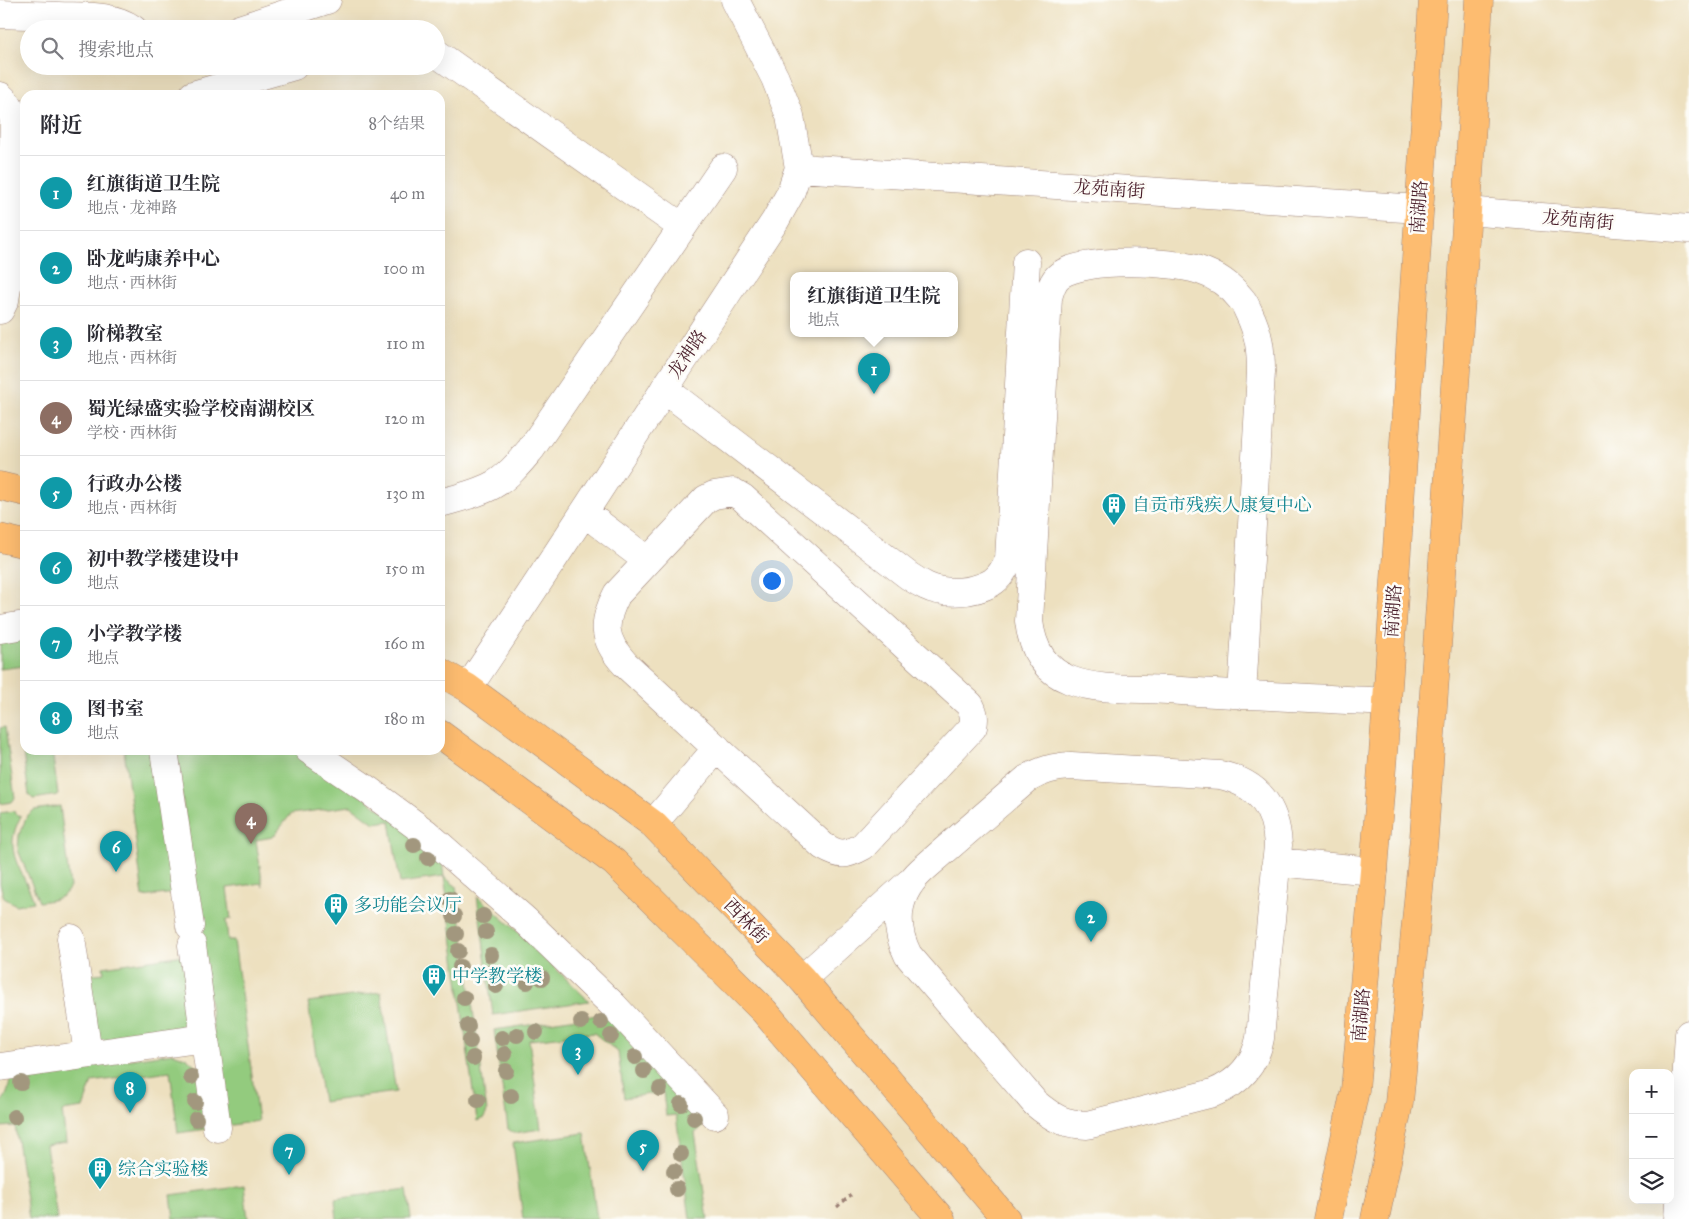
<!DOCTYPE html>
<html lang="zh">
<meta charset="utf-8">
<style>
:root{--surface:#fff;--page:#f2f2f3;--text:#2b2b33;--muted:#7c7c81;--line:#e1e1e2;--accent:#c8321e}
body{margin:0;font-family:"IM FELL Great Primer","Noto Serif SC",serif;background:var(--page);color:var(--text)}
.controls{position:absolute;right:15px;bottom:15px;display:grid;overflow:hidden;border-radius:10px;box-shadow:0 5px 20px #0002}
.controls button{width:45px;height:45px;display:grid;place-items:center;padding:0;border:0;border-bottom:1px solid var(--line);background:var(--surface);color:var(--text);font:25px sans-serif}
.you{position:absolute;left:771px;top:580px;width:18px;height:18px;margin:-12px;border:4px solid #fff;border-radius:50%;background:#1a73e8;box-shadow:0 0 0 8px #1a73e833}
.badge{display:grid;place-items:center;width:32px;height:32px;border-radius:50%;background:var(--accent);color:#fff;font-size:16px;font-weight:700}
.pin{position:absolute;translate:-50% -41px;filter:drop-shadow(0 1px 2px #0008)}
.pin::after{content:'';position:absolute;top:26px;width:18px;height:15px;background:inherit;clip-path:polygon(0 0,100% 0,50% 100%)}
.popup{position:absolute;left:790px;top:272px;width:168px;height:65px;box-sizing:border-box;display:grid;place-content:center;border-radius:10px;background:var(--surface);filter:drop-shadow(0 1px 4px #0005);font-size:16px;white-space:nowrap;color:var(--muted)}
.popup b{font-size:19px;color:var(--text)}
.popup::after{content:'';position:absolute;left:50%;top:100%;margin-left:-10px;border:10px solid transparent;border-top-color:var(--surface)}
.list{margin:0;padding:0;list-style:none}
h2{display:flex;justify-content:space-between;align-items:center;height:65px;margin:0;padding:0 20px;font-size:21px}
h2 small{font-size:16px;font-weight:400;color:var(--muted)}
.list li{display:grid;grid-template-columns:32px 1fr auto;gap:15px;align-items:center;box-sizing:border-box;height:75px;padding:0 20px;border-top:1px solid var(--line)}
.list b{display:block;font-size:19px;white-space:nowrap}
.list p{margin:0;font-size:16px;white-space:nowrap;color:var(--muted)}
.list em{font-size:16px;font-style:normal;color:var(--muted)}
.icon{flex:none;width:28px;height:28px;fill:none;stroke:currentColor;stroke-width:2;stroke-linecap:round;stroke-linejoin:round}
.map{position:relative;flex:none;width:1689px;height:1219px;overflow:hidden}
.search{position:absolute;background:var(--surface);box-shadow:0 5px 20px #0002;left:20px;top:20px;width:425px;height:55px;display:flex;align-items:center;gap:12px;box-sizing:border-box;padding:0 18px;border-radius:28px;color:var(--muted);font-size:19px}
.panel{position:absolute;background:var(--surface);box-shadow:0 5px 20px #0002;left:20px;top:90px;width:425px;height:665px;border-radius:15px}
.map>svg:first-child{display:block}
.green{fill:#93cb7e;stroke:#6e7554}
.lines{fill:none;stroke-linecap:round;stroke-linejoin:round}
.minor-casing{stroke:#9c8075;stroke-width:29}
.major-casing{stroke:#9c8075;stroke-width:29}
.path{stroke:#9c8075;stroke-width:3;stroke-dasharray:4 4;stroke-linecap:butt}
.minor{stroke:#fff;stroke-width:28}
.major{stroke:#fdbc70;stroke-width:28}
.tree{fill:#a2977e}
.labels{text-anchor:middle;dominant-baseline:central;stroke-width:5;stroke-linejoin:round;paint-order:stroke}
.street-label{font-size:18px;fill:#4a1f2b;stroke:#fdfcf7}
.culture-label{font-size:18px;fill:#0d838f;stroke:#fdfcf7;text-anchor:start}
</style>
<div class="map">
<svg width="1689" height="1219" viewBox="0 0 1689 1219">
<rect width="100%" height="100%" fill="#fdfcf7"/>
<filter id="ink" filterUnits="userSpaceOnUse"><feTurbulence type="fractalNoise" baseFrequency=".02" numOctaves="2"/><feDisplacementMap in="SourceGraphic" scale="10" xChannelSelector="R" yChannelSelector="G"/><feConvolveMatrix kernelMatrix="1 2 1 2 8 2 1 2 1" color-interpolation-filters="sRGB"/></filter>
<filter id="wash" filterUnits="userSpaceOnUse"><feTurbulence type="fractalNoise" baseFrequency=".0096" numOctaves="4" result="noise"/><feDisplacementMap in="SourceGraphic" scale="20" xChannelSelector="R" yChannelSelector="G"/><feGaussianBlur stdDeviation="1.12" result="paint"/><feColorMatrix in="noise" values="0 0 0 0 0 0 0 0 0 0 0 0 0 0 0 0 0 1.4 0 .05"/><feComposite in="paint" operator="in"/></filter>
<g filter="url(#wash)">
<rect width="100%" height="100%" fill="#ede0bf"/>
<path class="green" d="M25 632V666L0 669V637Z
M25 724V750H52L58 795 33 799 29 795 19 725Z
M5 727 15 798 12 802 0 804V728Z
M124 750H155L174 893 143 897Z
M176 750H293L321 767 441 852 444 877 456 886 487 1112 484 1118 477 1121 444 877 400 883 390 821 374 823 351 806 291 814 273 837 256 840 263 887 262 883 227 888 231 919 226 920 228 940H234L258 1121 226 1126Z
M60 806 70 887C63 900 52 900 39 902L18 850 19 835 27 816 34 810Z
M14 811 15 814 21 816C1 853 23 868 34 902L16 905 4 898 0 884V813Z
M477 896 517 931 589 1001 493 1015Z
M184 955 191 1012 184 1024 178 1031 95 1045 86 975 104 973 103 967Z
M381 992 396 1092 323 1102 308 1002Z
M605 1014 709 1121 695 1133 708 1219H690L676 1115 666 1116 663 1092 624 1098 618 1052 594 1033 529 1040 541 1129 514 1133 508 1129 494 1030Z
M173 1053 187 1058 197 1067 207 1129 178 1133 170 1071 92 1082 83 1108 62 1111 66 1142 46 1145 57 1219H29L15 1126 0 1127V1103C8 1096 9 1087 10 1077Z
M585 1133 597 1219H523L513 1143Z
M244 1185 248 1219H174L171 1195Z
M407 1189 411 1219H337L335 1199Z"/>
</g>
<g filter="url(#ink)">
<g class="lines">
<defs>
<path id="minor" d="M0 14C19 15 39 15 58 16 84 17 111 14 133 29
M239 29 327 0
M436 53 682 227
M193 95 294 66
M0 96C10 105 13 112 14 125L7 287 5 300 0 310
M799 168 1419 209
M1467 211 1689 229
M664 389 909 576C915 580 920 583 926 586 944 595 973 593 991 583 1000 578 1005 568 1009 559L1026 262
M733 492 743 498 970 705C974 713 975 718 973 727L863 846C845 856 840 856 823 846L625 664C602 639 602 622 617 594L706 499 714 495Z
M440 503C458 498 477 494 493 485 508 477 520 462 531 449L723 168
M585 513 648 561
M0 629 25 625
M468 688C572 533 672 376 775 221L790 194 799 168 790 116 775 78 735 0
M1242 695 1261 372C1261 349 1259 334 1249 313 1247 309 1245 303 1242 300 1231 286 1215 275 1199 270 1171 261 1085 257 1060 275 1053 280 1050 290 1048 298L1029 621C1032 647 1043 670 1070 680 1098 691 1137 688 1168 690 1241 695 1314 698 1387 702
M164 750 190 926
M309 750 368 790 426 833 526 921 613 1005 715 1115
M1071 766 1220 775C1258 783 1276 807 1278 845L1260 1038C1255 1065 1238 1083 1213 1093L1087 1125C1063 1124 1053 1118 1035 1103L908 955C892 923 896 894 922 870L1027 779C1042 770 1054 767 1071 766Z
M653 824 717 748
M1276 862 1374 871
M71 938 88 1054
M192 945 217 1128
M802 979 909 883
M0 1067 205 1038
M1678 1219 1689 1034"/>
<path id="major" d="M0 486 25 492
M0 538 25 544
M440 672 468 688 653 824 802 979 1006 1219
M440 734 614 862 764 1011 941 1219
M1328 1219 1355 1090 1374 871 1387 702 1433 0
M1375 1219 1399 1103 1424 837 1467 211 1479 0"/>
</defs>
<use href="#minor" class="minor-casing"/>
<use href="#major" class="major-casing"/>
<path class="path" d="M837 1207 851 1195"/>
<use href="#minor" class="minor"/>
<use href="#major" class="major"/>
</g>
<g class="tree">
<circle cx="414" cy="845" r="8"/>
<circle cx="428" cy="858" r="8"/>
<circle cx="450" cy="899" r="8"/>
<circle cx="454" cy="916" r="8"/>
<circle cx="483" cy="916" r="8"/>
<circle cx="486" cy="932" r="8"/>
<circle cx="456" cy="934" r="8"/>
<circle cx="458" cy="951" r="8"/>
<circle cx="491" cy="955" r="8"/>
<circle cx="460" cy="967" r="8"/>
<circle cx="490" cy="972" r="8"/>
<circle cx="542" cy="978" r="8"/>
<circle cx="527" cy="982" r="8"/>
<circle cx="496" cy="986" r="8"/>
<circle cx="464" cy="998" r="8"/>
<circle cx="581" cy="1022" r="8"/>
<circle cx="601" cy="1022" r="8"/>
<circle cx="468" cy="1026" r="8"/>
<circle cx="536" cy="1032" r="8"/>
<circle cx="517" cy="1035" r="8"/>
<circle cx="611" cy="1036" r="8"/>
<circle cx="502" cy="1038" r="8"/>
<circle cx="470" cy="1041" r="8"/>
<circle cx="505" cy="1054" r="8"/>
<circle cx="635" cy="1057" r="8"/>
<circle cx="473" cy="1058" r="8"/>
<circle cx="506" cy="1071" r="8"/>
<circle cx="644" cy="1071" r="8"/>
<circle cx="191" cy="1077" r="8"/>
<circle cx="21" cy="1083" r="8"/>
<circle cx="660" cy="1089" r="8"/>
<circle cx="511" cy="1096" r="8"/>
<circle cx="478" cy="1100" r="8"/>
<circle cx="195" cy="1102" r="8"/>
<circle cx="681" cy="1104" r="8"/>
<circle cx="14" cy="1117" r="8"/>
<circle cx="694" cy="1118" r="8"/>
<circle cx="196" cy="1119" r="8"/>
<circle cx="681" cy="1154" r="8"/>
<circle cx="674" cy="1171" r="8"/>
<circle cx="677" cy="1189" r="8"/>
</g>
</g>
<defs>
<symbol id="building-pin" viewBox="-11 -11 22 30"><path d="M0 17L-7.5 6A9.5 9.5 0 1 1 7.5 6Z" fill="#0f9aa8" stroke="#fdfcf7"/><path d="M-4-6H4V6H1V3H-1V6H-4ZM-2.5-4.3h1.7v1.8h-1.7ZM.8-4.3h1.7v1.8H.8ZM-2.5-1h1.7V.8h-1.7ZM.8-1h1.7V.8H.8Z" fill="#fff"/></symbol>
</defs>
<g fill-rule="evenodd">
<use href="#building-pin" x="1100" y="491" width="28" height="38"/>
<use href="#building-pin" x="322" y="891" width="28" height="38"/>
<use href="#building-pin" x="420" y="962" width="28" height="38"/>
<use href="#building-pin" x="86" y="1155" width="28" height="38"/>
</g>
<g class="labels">
<g class="street-label">
<text transform="translate(1109 189) rotate(4)">龙苑南街</text>
<text transform="translate(1419 207) rotate(-86)">南湖路</text>
<text transform="translate(1578 220) rotate(5)">龙苑南街</text>
<text transform="translate(687 354) rotate(-56)">龙神路</text>
<text transform="translate(1393 611) rotate(-86)">南湖路</text>
<text transform="translate(746 921) rotate(46)">西林街</text>
<text transform="translate(1361 1015) rotate(-85)">南湖路</text>
</g>
<g class="culture-label">
<text x="1132" y="505">自贡市残疾人康复中心</text>
<text x="354" y="905">多功能会议厅</text>
<text x="452" y="976">中学教学楼</text>
<text x="118" y="1169">综合实验楼</text>
</g>
</g>
</svg>
<div class="controls">
<button>+</button>
<button>−</button>
<button><svg class="icon" aria-label="layers" viewBox="0 0 24 24"><path d="M12 4l9 5-9 5-9-5zM3 14l9 5 9-5"/></svg></button>
</div>
<div class="you"></div>
<div class="pin badge" style="left:874px;top:394px;background:#0f9aa8">1</div>
<div class="popup"><b>红旗街道卫生院</b>地点</div>
<div class="pin badge" style="left:1091px;top:942px;background:#0f9aa8">2</div>
<div class="pin badge" style="left:578px;top:1075px;background:#0f9aa8">3</div>
<div class="pin badge" style="left:251px;top:844px;background:#8d6e63">4</div>
<div class="pin badge" style="left:643px;top:1171px;background:#0f9aa8">5</div>
<div class="pin badge" style="left:116px;top:872px;background:#0f9aa8">6</div>
<div class="pin badge" style="left:289px;top:1175px;background:#0f9aa8">7</div>
<div class="pin badge" style="left:130px;top:1113px;background:#0f9aa8">8</div>
<div class="search"><svg class="icon" aria-label="search" viewBox="0 0 24 24"><circle cx="10" cy="10" r="6"/><path d="M15 15l6 6"/></svg>搜索地点</div>
<section class="panel">
<h2>附近<small>8个结果</small></h2>
<ul class="list">
<li><span class="badge" style="background:#0f9aa8">1</span><div><b>红旗街道卫生院</b><p>地点 · 龙神路</p></div><em>40 m</em></li>
<li><span class="badge" style="background:#0f9aa8">2</span><div><b>卧龙屿康养中心</b><p>地点 · 西林街</p></div><em>100 m</em></li>
<li><span class="badge" style="background:#0f9aa8">3</span><div><b>阶梯教室</b><p>地点 · 西林街</p></div><em>110 m</em></li>
<li><span class="badge" style="background:#8d6e63">4</span><div><b>蜀光绿盛实验学校南湖校区</b><p>学校 · 西林街</p></div><em>120 m</em></li>
<li><span class="badge" style="background:#0f9aa8">5</span><div><b>行政办公楼</b><p>地点 · 西林街</p></div><em>130 m</em></li>
<li><span class="badge" style="background:#0f9aa8">6</span><div><b>初中教学楼建设中</b><p>地点</p></div><em>150 m</em></li>
<li><span class="badge" style="background:#0f9aa8">7</span><div><b>小学教学楼</b><p>地点</p></div><em>160 m</em></li>
<li><span class="badge" style="background:#0f9aa8">8</span><div><b>图书室</b><p>地点</p></div><em>180 m</em></li>
</ul>
</section>
</div>
